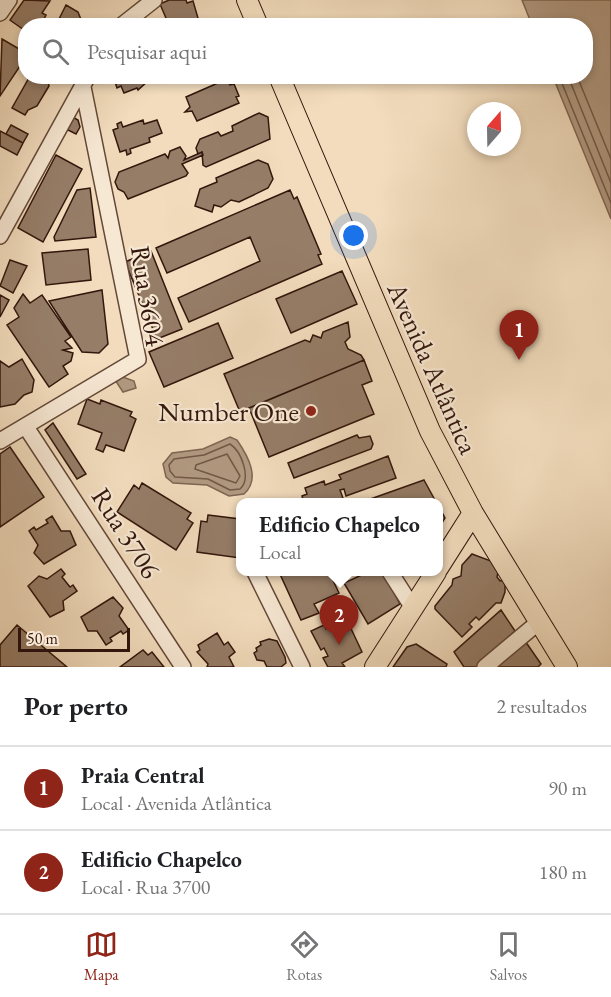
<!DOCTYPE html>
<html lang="pt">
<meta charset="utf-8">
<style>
:root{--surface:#fff;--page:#f2f2f2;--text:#202124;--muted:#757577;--line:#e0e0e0;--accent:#8f2418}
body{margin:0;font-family:"EB Garamond",serif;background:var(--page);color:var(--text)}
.compass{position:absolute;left:467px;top:102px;width:54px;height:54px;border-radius:50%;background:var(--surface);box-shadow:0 3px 9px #0003;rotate:20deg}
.scale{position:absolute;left:18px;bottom:15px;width:112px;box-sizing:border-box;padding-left:6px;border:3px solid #33160c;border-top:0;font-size:16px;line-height:21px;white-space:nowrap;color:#33160c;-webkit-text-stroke:4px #f7e8d4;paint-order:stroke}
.you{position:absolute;left:354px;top:236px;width:21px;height:21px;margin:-15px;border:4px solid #fff;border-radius:50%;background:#1a73e8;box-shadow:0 0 0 9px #1a73e833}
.badge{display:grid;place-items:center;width:39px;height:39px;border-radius:50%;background:var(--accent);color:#fff;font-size:20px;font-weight:700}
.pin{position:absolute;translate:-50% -50px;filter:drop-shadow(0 2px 3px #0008)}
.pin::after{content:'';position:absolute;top:32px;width:21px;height:18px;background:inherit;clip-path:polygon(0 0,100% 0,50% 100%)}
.popup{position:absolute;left:236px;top:498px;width:207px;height:78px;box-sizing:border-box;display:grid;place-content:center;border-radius:12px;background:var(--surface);filter:drop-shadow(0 2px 4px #0005);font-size:20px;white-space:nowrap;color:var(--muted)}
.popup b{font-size:22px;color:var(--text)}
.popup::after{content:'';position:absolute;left:50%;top:100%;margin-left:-12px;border:12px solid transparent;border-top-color:var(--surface)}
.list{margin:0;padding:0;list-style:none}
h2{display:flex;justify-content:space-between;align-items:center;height:78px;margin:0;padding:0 24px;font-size:26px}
h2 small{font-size:20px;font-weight:400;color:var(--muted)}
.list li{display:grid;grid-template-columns:39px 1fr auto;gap:18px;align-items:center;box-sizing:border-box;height:84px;padding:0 24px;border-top:2px solid var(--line)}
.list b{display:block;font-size:22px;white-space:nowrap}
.list p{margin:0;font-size:20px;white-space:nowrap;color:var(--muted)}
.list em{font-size:20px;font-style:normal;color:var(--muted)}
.icon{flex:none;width:33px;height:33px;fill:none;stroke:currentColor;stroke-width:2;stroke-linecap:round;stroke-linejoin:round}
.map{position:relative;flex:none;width:611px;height:667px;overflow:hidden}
.search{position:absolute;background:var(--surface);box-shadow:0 3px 9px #0003;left:18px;right:18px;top:18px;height:66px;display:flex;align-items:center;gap:15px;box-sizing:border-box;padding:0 21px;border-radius:24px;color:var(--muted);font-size:22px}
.sheet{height:246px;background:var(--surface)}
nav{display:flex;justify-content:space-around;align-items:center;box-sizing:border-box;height:84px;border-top:2px solid var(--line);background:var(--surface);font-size:16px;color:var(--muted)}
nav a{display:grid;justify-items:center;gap:3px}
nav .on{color:var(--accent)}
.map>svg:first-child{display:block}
.water{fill:#b19981;stroke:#7f6552;stroke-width:1.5}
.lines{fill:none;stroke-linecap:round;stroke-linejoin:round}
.shore{stroke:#725846;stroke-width:1.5}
.building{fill:#967d68;stroke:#33160c;stroke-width:1.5}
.minor-casing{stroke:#634838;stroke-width:18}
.major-casing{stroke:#33160c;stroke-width:22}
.minor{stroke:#f7e8d4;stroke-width:15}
.major{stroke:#f2dcbd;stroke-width:20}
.poi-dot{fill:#8f2418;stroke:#f7e8d4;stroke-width:2}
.labels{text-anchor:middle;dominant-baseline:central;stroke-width:4.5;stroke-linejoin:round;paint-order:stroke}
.street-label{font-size:27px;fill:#33160c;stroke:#f7e8d4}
.poi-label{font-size:27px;fill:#33160c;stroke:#f7e8d4;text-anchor:end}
</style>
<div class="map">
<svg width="611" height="667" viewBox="0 0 611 667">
<rect width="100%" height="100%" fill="#f2dcbd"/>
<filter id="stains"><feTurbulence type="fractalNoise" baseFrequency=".00333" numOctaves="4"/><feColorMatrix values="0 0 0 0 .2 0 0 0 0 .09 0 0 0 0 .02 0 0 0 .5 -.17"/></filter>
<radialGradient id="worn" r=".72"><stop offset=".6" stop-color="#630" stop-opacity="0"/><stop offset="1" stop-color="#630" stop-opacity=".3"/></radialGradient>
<path class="water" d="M522 0H611V219L553 77 586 76V26L532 25Z
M120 376 134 381 136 388 123 392 115 380Z
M230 437 237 440C248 456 261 479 244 494L229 496 207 485 173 483 166 477 163 464 172 453 203 449Z"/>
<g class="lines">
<path class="shore" d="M559 76 611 203
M568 76 611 183
M577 76 611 159
M230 444C241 451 252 478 240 489L230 490 208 479 175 477 170 471 169 465 174 459 204 455Z
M227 454 240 476 236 483 195 469 196 465Z"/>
</g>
<path class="building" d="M24 0 50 1 42 13 46 15 43 21 38 26H26L24 30 10 20Z
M186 0 187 3 193 1 198 18 194 20 195 23 199 21 202 26H162L168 23 160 4 169 0Z
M66 5 78 12 82 22 78 23 80 26H51L58 21Z
M2 39 26 53V57L0 96Z
M30 76H47L49 86 37 106 28 110 25 115 12 108Z
M119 76H160L148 81 138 90 137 88 124 93 121 86 117 88 114 79Z
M227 79 230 85 234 84 239 96 236 97 239 103 197 121 192 111 185 112 190 107 186 97Z
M259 113 268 117 270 139 206 167 203 165 202 152 198 154 196 148 200 139 218 132 221 136 233 131 232 126Z
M69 115 78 120 80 127 76 134 62 127Z
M143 120 144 124 157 120 162 133 149 138 150 142 130 149 131 153 127 155 126 150 120 152 113 130 118 128 117 124 121 122 123 127Z
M11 125 28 134 23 143 6 134Z
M0 131 23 143 17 155 0 146Z
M180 147 186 156 184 160 202 152 203 155 182 164 188 173 186 176 128 199 124 192 118 189 115 182 119 172 165 154 168 158 170 151Z
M56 155 82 169 43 242 18 228Z
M258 160 268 164 273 179 268 188 239 202 231 200 221 207 214 205 212 212 195 206 200 189 217 182 216 178Z
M90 188 96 237 55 241 54 237 77 190Z
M290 190 294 199 297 197 321 254 318 255 322 264 189 322 178 298 260 261 250 237 167 273 156 248Z
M88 249 91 280 46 285 42 253Z
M151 251 182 329 157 339 125 262Z
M10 260 27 266 13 293 0 286Z
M342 271 357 304 291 333 276 299Z
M102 290 108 344 99 353 82 352 49 301Z
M23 294 30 303 42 295 71 337 65 341 72 348 63 350 73 353 71 361 63 366 68 374 49 387 7 325 19 317 14 308Z
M0 295 9 300 0 317Z
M348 322 350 337 345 342 348 349 361 355 364 360 240 412 224 374 305 340 310 342 313 335 321 338 323 332Z
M218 323 233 358 164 387 149 352Z
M22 359 34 380 32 392 24 395 15 404 0 407V361L9 367Z
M364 360 372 381 362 385 374 414 269 457 249 408Z
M87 399 100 404 101 400 132 412 130 416 136 419 124 451 106 445 103 452 96 449 102 433 78 424Z
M53 423 86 474 77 479 45 430Z
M357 435 359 438 370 436 373 444 371 449 294 478 288 463Z
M10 447 44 497 0 527V454Z
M388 456 396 478 346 496 344 489 340 490 344 501 340 502H300L303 500 302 496 307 494 305 488 324 481 325 485 341 479 339 475Z
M424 480 436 502H362Z
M142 483 191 513 187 519 193 523 176 550 117 512 134 485 139 489Z
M438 505 445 518 438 529Z
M208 515 240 519V558L197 552 201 521 207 522Z
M52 516 61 531H70L76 545 44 564 34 553 38 545 29 531 34 527 36 530 48 523 46 520Z
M472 554 491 561 498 572 497 577 500 581 505 580V592L501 603H496L479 620 476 617 469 624 472 627 462 637 435 609V606L452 585 453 579 461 576 462 565Z
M61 569 65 574 62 577 70 587 73 585 77 591 63 601 64 610 50 617 28 586 39 576 47 579Z
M279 572H329L339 593 314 604 319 613 301 620Z
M368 572H383L400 604 368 624 344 583Z
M113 597 123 608 119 616 129 630 123 634 121 631 110 638 112 641 106 645 97 631H88L81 617Z
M501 610 515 631 476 667H464L454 652Z
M344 619 347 620 362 652 342 663 345 667H328L323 658 328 656 324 648 321 650 311 631 324 625 326 629Z
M17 625 67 667H0V645Z
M217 633 224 645 228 642 235 652 229 657 234 667H207L208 664 197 652 200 650 198 645Z
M523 638 541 664 538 667H494Z
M269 639 277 641 285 657 286 663 281 667H267L264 661 257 660 254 653 257 651 256 648 261 645 260 642Z
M416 644 447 664 446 667H393L407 647Z
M143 650 148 655 152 652 164 667H120Z"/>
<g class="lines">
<defs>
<path id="minor" d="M0 13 9 0
M121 26 154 0
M0 236 88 76
M26 427 183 667
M0 441 138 359 83 87
M255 572 302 667
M390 572 413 608
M485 667 540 621"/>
<path id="major" d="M247 0 258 26
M279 76 430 431 473 513 567 667
M438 568 473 513
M375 667 436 572"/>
</defs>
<use href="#minor" class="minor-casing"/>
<use href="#major" class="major-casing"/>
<use href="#minor" class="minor"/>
<use href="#major" class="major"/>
</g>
<circle class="poi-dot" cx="311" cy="411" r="6"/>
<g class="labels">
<g class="street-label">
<text transform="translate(148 296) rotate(81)">Rua 3604</text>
<text transform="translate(433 368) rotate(66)">Avenida Atlântica</text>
<text transform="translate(126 533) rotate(57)">Rua 3706</text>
</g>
<g class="poi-label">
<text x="299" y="411">Number One</text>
</g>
</g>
<rect width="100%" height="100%" filter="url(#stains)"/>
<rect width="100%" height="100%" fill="url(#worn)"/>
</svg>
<svg class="compass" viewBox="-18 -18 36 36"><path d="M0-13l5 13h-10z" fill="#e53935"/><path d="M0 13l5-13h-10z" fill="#757577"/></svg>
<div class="scale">50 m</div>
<div class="you"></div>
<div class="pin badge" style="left:519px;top:360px">1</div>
<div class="pin badge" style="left:339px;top:645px">2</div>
<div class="popup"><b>Edificio Chapelco</b>Local</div>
<div class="search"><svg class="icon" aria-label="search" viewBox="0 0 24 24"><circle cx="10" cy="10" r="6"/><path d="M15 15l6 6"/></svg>Pesquisar aqui</div>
</div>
<section class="sheet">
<h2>Por perto<small>2 resultados</small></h2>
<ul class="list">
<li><span class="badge">1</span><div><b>Praia Central</b><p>Local · Avenida Atlântica</p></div><em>90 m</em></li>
<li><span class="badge">2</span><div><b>Edificio Chapelco</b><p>Local · Rua 3700</p></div><em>180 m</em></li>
</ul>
</section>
<nav>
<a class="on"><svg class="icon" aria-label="map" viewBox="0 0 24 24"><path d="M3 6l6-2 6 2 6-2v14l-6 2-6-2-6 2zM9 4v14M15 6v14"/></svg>Mapa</a>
<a><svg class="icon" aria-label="directions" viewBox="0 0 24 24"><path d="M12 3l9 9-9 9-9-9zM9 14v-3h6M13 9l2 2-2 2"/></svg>Rotas</a>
<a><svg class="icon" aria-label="saved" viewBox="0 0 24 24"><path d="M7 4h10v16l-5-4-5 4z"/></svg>Salvos</a>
</nav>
